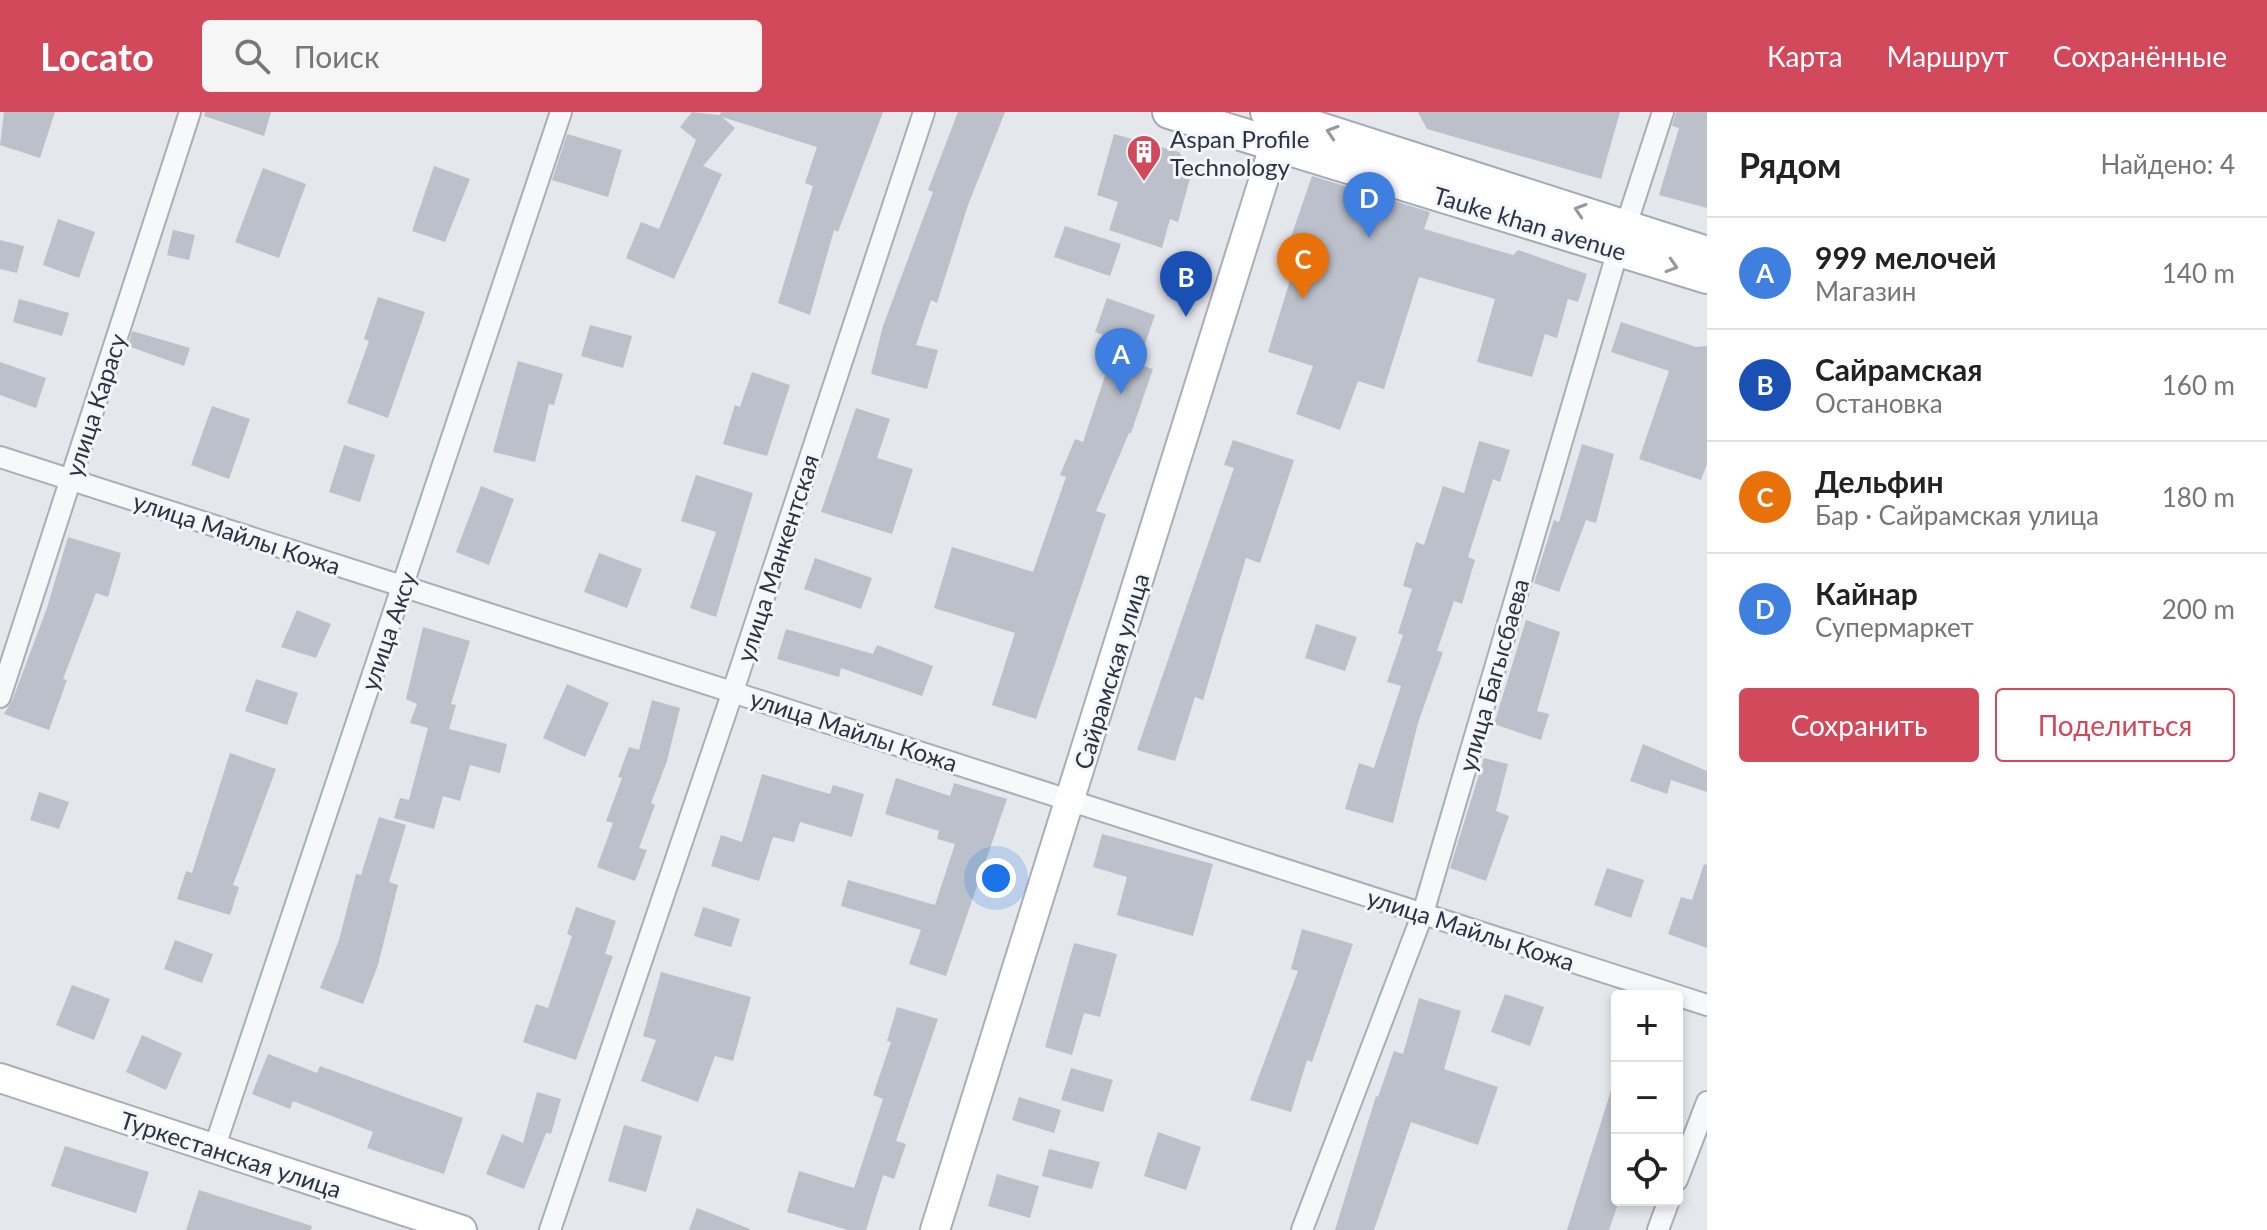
<!DOCTYPE html>
<html lang="ru">
<meta charset="utf-8">
<style>
:root{--surface:#fff;--page:#f6f6f6;--text:#222;--muted:#767676;--line:#e0e0e0;--accent:#d1495b}
body{margin:0;font-family:Lato,sans-serif;background:var(--page);color:var(--text)}
.controls{position:absolute;right:24px;bottom:24px;display:grid;overflow:hidden;border-radius:8px;box-shadow:0 4px 12px #0003}
.controls button{width:72px;height:72px;display:grid;place-items:center;padding:0;border:0;border-bottom:2px solid var(--line);background:var(--surface);color:var(--text);font:40px sans-serif}
.you{position:absolute;left:996px;top:766px;width:28px;height:28px;margin:-20px;border:6px solid #fff;border-radius:50%;background:#1a73e8;box-shadow:0 0 0 12px #1a73e833}
.badge{display:grid;place-items:center;width:52px;height:52px;border-radius:50%;background:var(--accent);color:#fff;font-size:26px;font-weight:700}
.pin{position:absolute;translate:-50% -66px;filter:drop-shadow(0 2px 4px #0008)}
.pin::after{content:'';position:absolute;top:42px;width:28px;height:24px;background:inherit;clip-path:polygon(0 0,100% 0,50% 100%)}
.list{margin:0;padding:0;list-style:none}
h2{display:flex;justify-content:space-between;align-items:center;height:104px;margin:0;padding:0 32px;font-size:34px}
h2 small{font-size:26px;font-weight:400;color:var(--muted)}
.list li{display:grid;grid-template-columns:52px 1fr auto;gap:24px;align-items:center;box-sizing:border-box;height:112px;padding:0 32px;border-top:2px solid var(--line)}
.list b{display:block;font-size:30px;white-space:nowrap}
.list p{margin:0;font-size:26px;white-space:nowrap;color:var(--muted)}
.list em{font-size:26px;font-style:normal;color:var(--muted)}
.actions{display:flex;gap:16px;padding:24px 32px}
.actions a{flex:1;padding:18px 0;border:2px solid var(--accent);border-radius:8px;text-align:center;font-size:28px;color:var(--accent)}
.actions .main{background:var(--accent);color:#fff}
.icon{flex:none;width:44px;height:44px;fill:none;stroke:currentColor;stroke-width:2;stroke-linecap:round;stroke-linejoin:round}
.map{position:relative;flex:none;width:1707px;height:1118px;overflow:hidden}
header{display:flex;align-items:center;gap:48px;box-sizing:border-box;height:112px;padding:0 40px;background:var(--accent);color:#fff}
header strong{font-size:38px}
nav{display:flex;gap:44px;margin-inline-start:auto;font-size:28px}
.search{width:560px;height:72px;background:var(--page);display:flex;align-items:center;gap:20px;box-sizing:border-box;padding:0 28px;border-radius:8px;color:var(--muted);font-size:30px}
main{display:flex}
aside{flex:1;background:var(--surface)}
.map>svg:first-child{display:block}
.building{fill:#bbc0ca}
.lines{fill:none;stroke-linecap:round;stroke-linejoin:round}
.street-casing{stroke:#a9aeb7;stroke-width:24}
.secondary-casing{stroke:#a9aeb7;stroke-width:32}
.primary-casing{stroke:#a3abb8;stroke-width:36}
.street{stroke:#f7f8fa;stroke-width:20}
.secondary{stroke:#fff;stroke-width:28}
.primary{stroke:#fff;stroke-width:32}
.oneway{stroke:#959aa2}
.labels{text-anchor:middle;dominant-baseline:central;stroke-width:6;stroke-linejoin:round;paint-order:stroke}
.poi-label{font-size:24px;fill:#2b3445;stroke:#f4f6f9;text-anchor:start}
.street-label{font-size:24px;fill:#2b3445;stroke:#f4f6f9}
</style>
<header>
<strong>Locato</strong>
<div class="search"><svg class="icon" aria-label="search" viewBox="0 0 24 24"><circle cx="10" cy="10" r="6"/><path d="M15 15l6 6"/></svg>Поиск</div>
<nav><a>Карта</a><a>Маршрут</a><a>Сохранённые</a></nav>
</header>
<main>
<div class="map">
<svg width="1707" height="1118" viewBox="0 0 1707 1118">
<rect width="100%" height="100%" fill="#e4e7ec"/>
<path class="building" d="M4 0H55L40 46 0 33Z
M205 0H271L264 24 204 4Z
M692 0 720 3 721 0H883L838 120 834 118 810 203 778 191 813 74 805 71 817 35 722 5 735 16 703 54 722 62 674 167 626 146 641 110 659 117 696 28 680 15Z
M958 0H1005L968 93 937 191 931 188 916 233 938 238 927 277 871 262 883 214 933 80 928 78Z
M1418 0H1620L1601 67 1427 17Z
M1676 0H1707V96L1659 83 1679 16 1672 14Z
M567 22 622 38 608 85 552 68Z
M1114 22 1179 40 1192 59 1178 110 1170 107 1162 136 1109 118 1118 90 1097 83Z
M434 54 470 67 445 130 412 119Z
M263 56 306 72 279 146 235 130Z
M1312 64 1430 100 1424 117 1513 143 1518 138 1587 162 1578 190 1568 187 1557 226 1545 222 1532 265 1477 250 1495 187 1419 165 1384 277 1358 269 1340 318 1296 302 1313 254 1268 240 1302 129 1291 125Z
M58 107 95 120 79 166 43 153Z
M1065 114 1121 132 1110 164 1054 145Z
M173 118 195 123 189 148 167 143Z
M0 128 24 134 17 161 0 157Z
M378 185 425 200 388 306 347 291 369 229 364 227Z
M1107 186 1155 203 1138 252 1153 257 1131 321H1129L1096 399 1106 402 1036 607 992 593 1015 521 934 496 952 435 1033 460 1066 365 1060 363 1075 327 1083 330 1117 228 1095 220Z
M19 187 69 201 62 224 13 210Z
M1621 210 1696 235 1707 234V352L1701 368 1639 347 1669 259 1611 240Z
M590 213 632 224 623 256 581 244Z
M132 219 190 236 184 254 128 234Z
M518 249 563 262 554 293 549 292 535 350 493 340Z
M0 250 46 266 36 296 0 283Z
M752 260 790 273 767 344 723 332 735 293 740 295Z
M212 294 250 307 229 367 191 353Z
M856 296 890 307 877 346 913 357 892 422 821 400Z
M1233 328 1294 348 1260 451 1246 446 1203 588 1195 585 1175 649 1137 638 1234 356 1224 353Z
M1479 329 1510 338 1500 370 1493 367 1468 445 1475 448 1462 492 1454 489 1437 539 1443 540 1418 611 1393 711 1345 697 1359 651 1374 656 1401 574 1387 570 1403 523 1398 521 1412 477 1403 474 1416 430 1424 433 1443 374 1464 381Z
M1582 332 1614 342 1596 411 1586 408 1559 480 1534 471 1554 408 1559 410Z
M344 333 375 343 360 390 329 380Z
M696 363 753 381 716 505 690 496 716 420 681 409Z
M481 374 514 387 489 453 456 440Z
M68 425 121 441 108 485 96 481 63 567 67 568 49 618 4 602 12 589 47 496Z
M599 441 642 457 627 496 584 480Z
M815 446 872 466 861 497 804 477Z
M297 498 331 512 316 546 281 535Z
M1526 508 1560 520 1537 599 1549 602 1541 628 1494 612Z
M1316 512 1357 525 1345 559 1305 546Z
M423 515 470 529 451 592 456 593 449 617 507 632 500 661 470 653 460 689 443 684 434 717 394 706 400 686 409 688 428 616 410 611 417 592 406 587Z
M786 517 873 542 877 533 933 554 922 584 841 556 839 565 777 547Z
M256 567 298 581 287 613 245 599Z
M567 572 609 591 585 645 543 626Z
M652 588 680 596 667 649 651 691 655 693 639 736 647 738 635 769 597 755 613 711 606 709 622 666 618 665 629 635 639 638Z
M1643 632 1707 659V680L1671 668 1667 682 1630 669Z
M230 641 276 657 233 773 239 775 230 803 177 787 186 759 192 761Z
M1484 646 1508 652 1496 699 1509 704 1486 769 1450 756Z
M762 662 830 682 833 673 864 682 852 725 800 710 794 730 773 725 759 769 711 754 721 723 742 730Z
M896 666 950 684 954 671 1007 687 946 864 909 852 921 818 841 794 848 768 935 793 955 732 937 727 939 719 885 702Z
M39 680 69 690 59 717 30 708Z
M379 705 406 713 389 770 398 773 378 853 363 892 320 876 339 828 356 762 361 763Z
M1102 722 1213 752 1193 824 1117 803 1127 765 1093 755Z
M1704 752 1707 753V836L1668 822 1681 785 1692 788Z
M1607 756 1644 768 1631 806 1594 793Z
M576 795 616 809 605 842 613 844 576 948 523 930 536 892 548 896 572 824 567 822Z
M703 795 740 807 731 835 694 824Z
M1302 817 1353 832 1312 950 1307 948 1291 1000 1250 988 1298 859 1291 857Z
M175 828 213 842 202 871 164 857Z
M1074 831 1117 842 1100 905 1084 901 1072 943 1045 935Z
M661 860 751 885 733 949 715 944 698 990 641 969 656 928 643 924Z
M72 873 110 887 94 928 56 913Z
M1505 882 1544 895 1530 934 1491 920Z
M1419 886 1461 899 1444 957 1498 975 1478 1033 1411 1010 1374 1118H1335L1376 984 1378 985 1394 939 1403 942Z
M897 895 938 907 896 1029 906 1032 894 1067 883 1063 866 1118H848L787 1100 799 1059 854 1076 883 987 873 983 891 930 887 929Z
M142 923 182 941 166 978 126 960Z
M268 942 317 961 320 954 463 1006 444 1062 367 1036 373 1020 293 989 290 997 252 982Z
M1071 956 1113 968 1103 1000 1061 988Z
M1614 969 1617 970V1095L1609 1118H1567Z
M537 980 561 987 551 1022 546 1021 524 1077 486 1062 502 1022 523 1031Z
M1019 985 1061 998 1054 1021 1012 1008Z
M624 1013 662 1024 646 1080 608 1069Z
M1158 1020 1201 1035 1186 1078 1144 1064Z
M65 1034 149 1060 136 1101 51 1074Z
M1049 1037 1100 1050 1092 1077 1042 1064Z
M997 1062 1039 1074 1030 1106 988 1094Z
M199 1078 312 1114 311 1118H186Z
M697 1096 750 1117 749 1118H689Z"/>
<g class="lines">
<defs>
<path id="street" d="M0 345 1707 893
M0 585 190 0
M214 1037 561 0
M1677 1068 1707 990
M550 1118 733 579 924 0
M1302 1118 1423 801 1618 138 1663 0
M1658 1118 1669 1088"/>
<path id="secondary" d="M0 966 462 1118
M935 1118 1281 12"/>
<path id="primary" d="M1169 0 1707 165
M1267 0 1707 141"/>
</defs>
<use href="#street" class="street-casing"/>
<use href="#secondary" class="secondary-casing"/>
<use href="#primary" class="primary-casing"/>
<use href="#street" class="street"/>
<use href="#secondary" class="secondary"/>
<use href="#primary" class="primary"/>
</g>
<defs><path id="oneway-chevron" d="M-2-3.5L2.5 0L-2 3.5" fill="none" stroke-width="1.6" stroke-linecap="round" stroke-linejoin="round" transform="scale(2)"/></defs>
<g class="oneway">
<use href="#oneway-chevron" transform="translate(1332 20) rotate(-162)"/>
<use href="#oneway-chevron" transform="translate(1580 98) rotate(-162)"/>
<use href="#oneway-chevron" transform="translate(1672 154) rotate(17)"/>
</g>
<defs>
<symbol id="building-pin" viewBox="-11 -11 22 30"><path d="M0 17L-7.5 6A9.5 9.5 0 1 1 7.5 6Z" fill="#d1495b" stroke="#f4f6f9"/><path d="M-4-6H4V6H1V3H-1V6H-4ZM-2.5-4.3h1.7v1.8h-1.7ZM.8-4.3h1.7v1.8H.8ZM-2.5-1h1.7V.8h-1.7ZM.8-1h1.7V.8H.8Z" fill="#fff"/></symbol>
</defs>
<g fill-rule="evenodd">
<use href="#building-pin" x="1124" y="20" width="40" height="54"/>
</g>
<g class="labels">
<g class="poi-label">
<text x="1170" y="26">Aspan Profile<tspan x="1170" dy="28">Technology</tspan></text>
</g>
<g class="street-label">
<text transform="translate(1530 111) rotate(17)">Tauke khan avenue</text>
<text transform="translate(95 293) rotate(-72)">улица Карасу</text>
<text transform="translate(237 421) rotate(18)">улица Майлы Кожа</text>
<text transform="translate(777 446) rotate(-72)">улица Манкентская</text>
<text transform="translate(388 519) rotate(-71)">улица Аксу</text>
<text transform="translate(1111 559) rotate(-73)">Сайрамская улица</text>
<text transform="translate(1493 563) rotate(-74)">улица Багысбаева</text>
<text transform="translate(854 618) rotate(18)">улица Майлы Кожа</text>
<text transform="translate(1471 817) rotate(18)">улица Майлы Кожа</text>
<text transform="translate(231 1042) rotate(18)">Туркестанская улица</text>
</g>
</g>
</svg>
<div class="controls">
<button>+</button>
<button>−</button>
<button><svg class="icon" aria-label="locate" viewBox="0 0 24 24"><circle cx="12" cy="12" r="6"/><path d="M12 2v4M12 18v4M2 12h4M18 12h4"/></svg></button>
</div>
<div class="you"></div>
<div class="pin badge" style="left:1121px;top:282px;background:#3f7fe0">A</div>
<div class="pin badge" style="left:1186px;top:205px;background:#1a4fb4">B</div>
<div class="pin badge" style="left:1303px;top:187px;background:#e8710a">C</div>
<div class="pin badge" style="left:1369px;top:126px;background:#3f7fe0">D</div>
</div>
<aside>
<h2>Рядом<small>Найдено: 4</small></h2>
<ul class="list">
<li><span class="badge" style="background:#3f7fe0">A</span><div><b>999 мелочей</b><p>Магазин</p></div><em>140 m</em></li>
<li><span class="badge" style="background:#1a4fb4">B</span><div><b>Сайрамская</b><p>Остановка</p></div><em>160 m</em></li>
<li><span class="badge" style="background:#e8710a">C</span><div><b>Дельфин</b><p>Бар · Сайрамская улица</p></div><em>180 m</em></li>
<li><span class="badge" style="background:#3f7fe0">D</span><div><b>Кайнар</b><p>Супермаркет</p></div><em>200 m</em></li>
</ul>
<div class="actions"><a class="main">Сохранить</a><a>Поделиться</a></div>
</aside>
</main>
